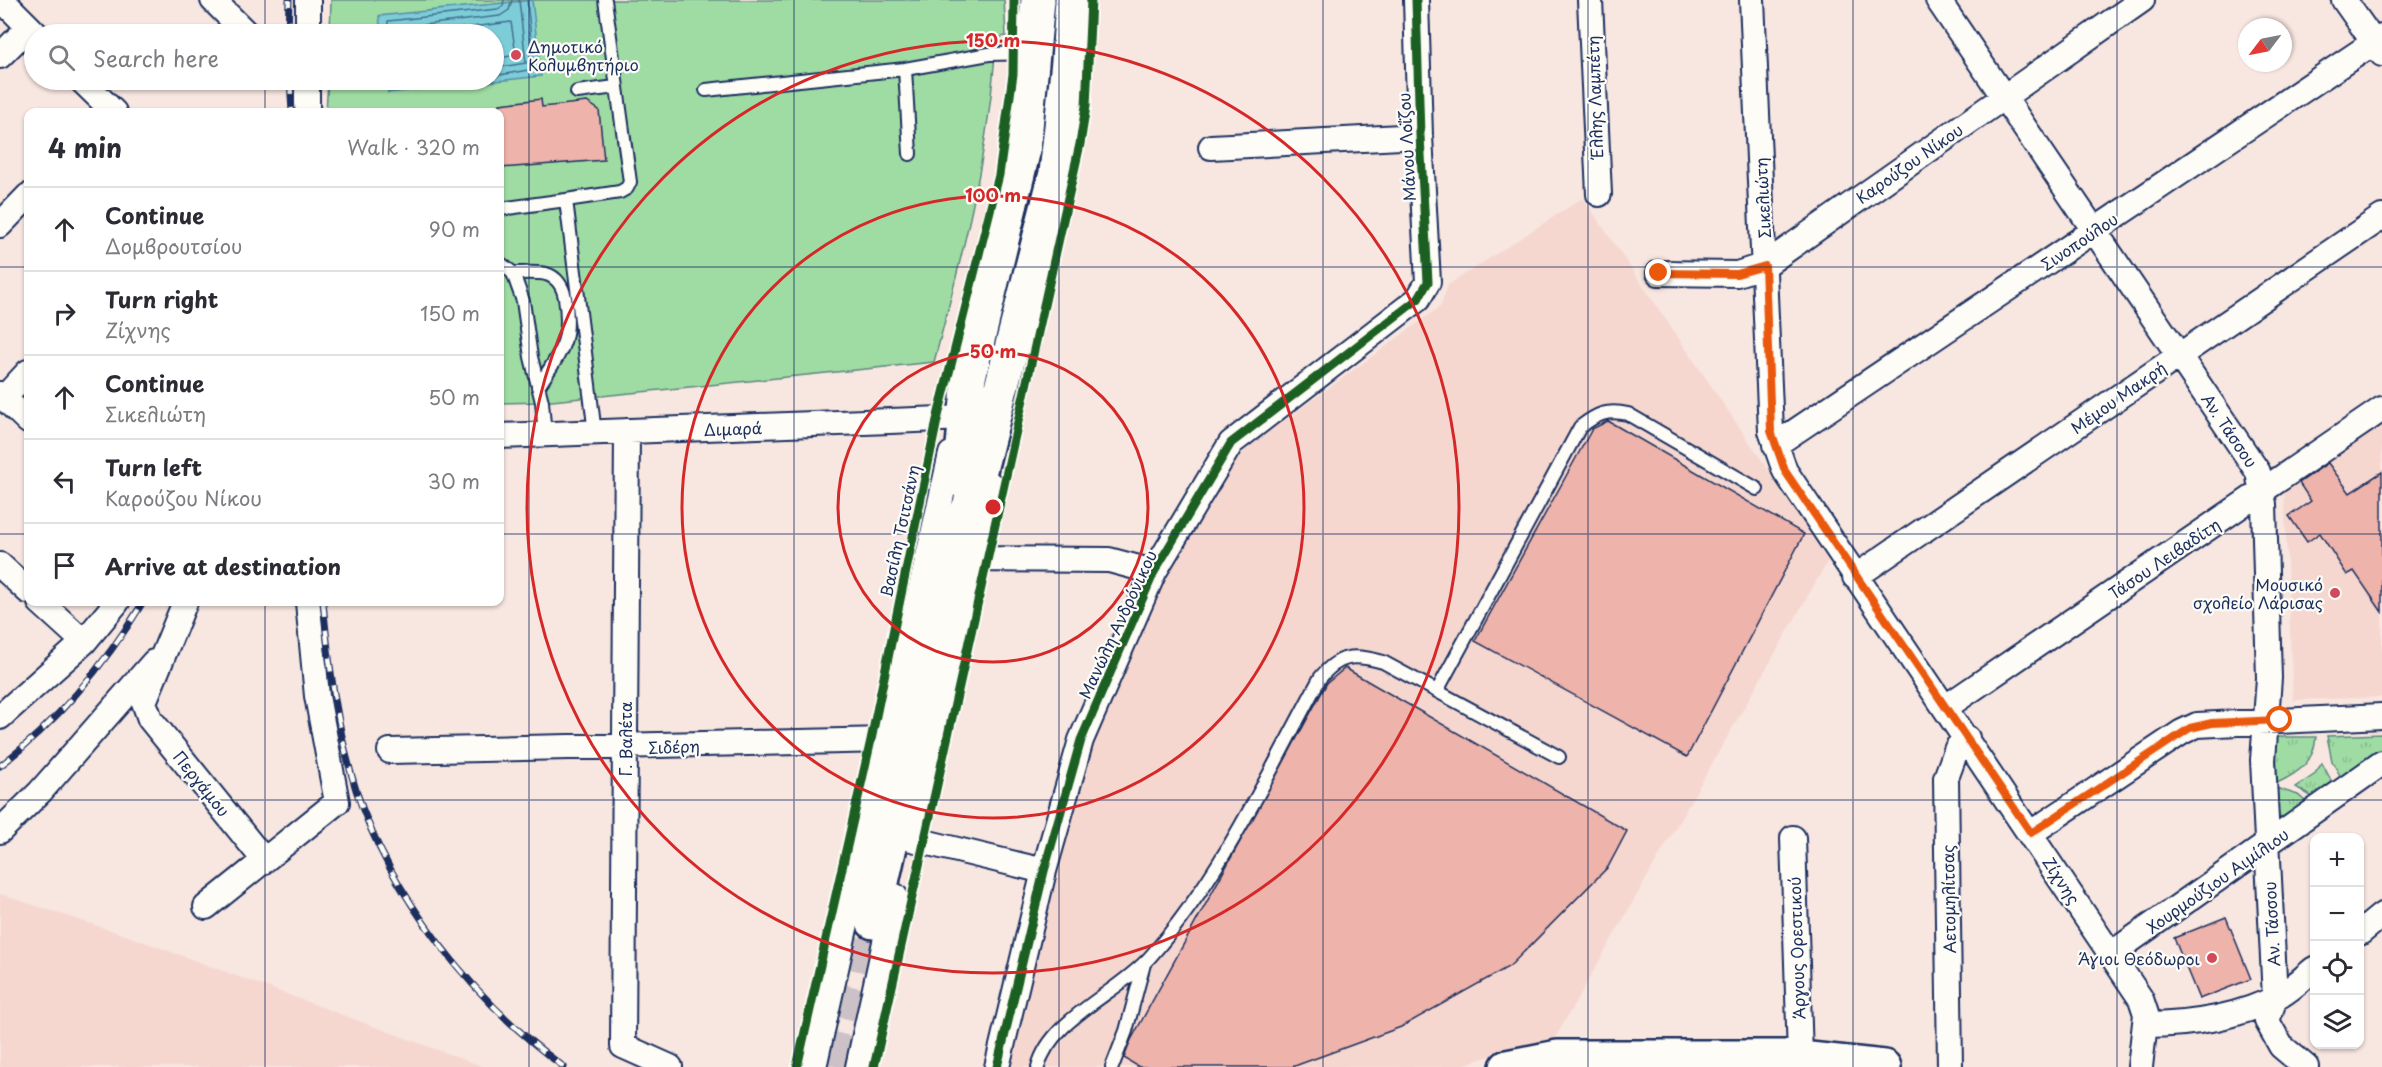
<!DOCTYPE html>
<meta charset="utf-8">
<style>
:root{--surface:#fff;--page:#f2f2f3;--text:#2b2b33;--muted:#7c7c81;--line:#e1e1e2}
body{margin:0;font-family:"Playpen Sans",sans-serif;background:var(--page);color:var(--text)}
.controls{position:absolute;right:18px;bottom:18px;display:grid;overflow:hidden;border-radius:12px;box-shadow:0 2px 4px #0004}
.controls button{width:54px;height:54px;display:grid;place-items:center;padding:0;border:0;border-bottom:2px solid var(--line);background:var(--surface);color:var(--text);font:30px sans-serif}
.compass{position:absolute;left:2238px;top:18px;width:54px;height:54px;border-radius:50%;background:var(--surface);box-shadow:0 2px 4px #0004;rotate:238deg}
.stop{position:absolute;width:18px;height:18px;margin:-14px;border:4px solid #ea580c;border-radius:50%;background:#fff}
.stop.end{background:#ea580c;border-color:#fff;box-shadow:0 2px 6px #0008}
.list{margin:0;padding:0;list-style:none}
h2{display:flex;justify-content:space-between;align-items:center;height:78px;margin:0;padding:0 24px;font-size:26px}
h2 small{font-size:20px;font-weight:400;color:var(--muted)}
.list li{display:grid;grid-template-columns:39px 1fr auto;gap:18px;align-items:center;box-sizing:border-box;height:84px;padding:0 24px;border-top:2px solid var(--line)}
.list b{display:block;font-size:22px;white-space:nowrap}
.list p{margin:0;font-size:20px;white-space:nowrap;color:var(--muted)}
.list em{font-size:20px;font-style:normal;color:var(--muted)}
.icon{flex:none;width:33px;height:33px;fill:none;stroke:currentColor;stroke-width:2;stroke-linecap:round;stroke-linejoin:round}
.map{position:relative;flex:none;width:2382px;height:1067px;overflow:hidden}
.search{position:absolute;background:var(--surface);box-shadow:0 2px 4px #0004;left:24px;top:24px;width:480px;height:66px;display:flex;align-items:center;gap:15px;box-sizing:border-box;padding:0 21px;border-radius:33px;color:var(--muted);font-size:22px}
.panel{position:absolute;background:var(--surface);box-shadow:0 2px 4px #0004;left:24px;top:108px;width:480px;height:498px;border-radius:12px}
.map>svg:first-child{display:block}
.built{fill:#f5d7d0}
.grass{fill:url(#grass-tufts);stroke:#5d8680;stroke-width:1.5}
.garden{fill:#9fdca3;stroke:#5d8680;stroke-width:1.5}
.water{fill:#7dcdd9;stroke:#568ea8;stroke-width:1.5}
.lines{fill:none;stroke-linecap:round;stroke-linejoin:round}
.shore{stroke:#426e8f;stroke-width:1.5}
.building{fill:#eeb3aa;stroke:#1b2f5e;stroke-width:1.5}
.secondary-tunnel{stroke:#ccc1c6;stroke-width:33;stroke-dasharray:33 16;stroke-linecap:butt}
.lane-casing{stroke:#1b2f5e;stroke-width:16}
.street-casing{stroke:#1b2f5e;stroke-width:28}
.secondary-casing{stroke:#1b2f5e;stroke-width:38}
.lane{stroke:#fdfcf7;stroke-width:12}
.street{stroke:#fdfcf7;stroke-width:24}
.secondary{stroke:#fdfcf7;stroke-width:33}
.rail-casing{stroke:#1b2f5e;stroke-width:7}
.rail{stroke:#fdfcf7;stroke-width:4.5;stroke-dasharray:14;stroke-linecap:butt}
.cycleway-casing{stroke:#fdfcf7;stroke-width:13}
.cycleway{stroke:#1b5e20;stroke-width:9}
.route{stroke:#ea580c;stroke-width:8}
.grid{fill:none;stroke:#1b2f5e;stroke-width:1.5;stroke-opacity:0.55}
.ring{fill:none;stroke:#d62828;stroke-width:3}
.poi-dot{fill:#d1495b;stroke:#fdfcf7;stroke-width:2}
.labels{text-anchor:middle;dominant-baseline:central;stroke-width:4.5;stroke-linejoin:round;paint-order:stroke}
.poi-label{font-size:16px;fill:#1b2f5e;stroke:#fdfcf7;text-anchor:end}
.street-label{font-size:16px;fill:#1b2f5e;stroke:#fdfcf7}
.centre{fill:#d62828;stroke:#fdfcf7;stroke-width:3}
.ring-label{font-size:18px;text-anchor:middle;font-weight:bold;fill:#d62828;stroke:#fdfcf7;stroke-width:4.5;stroke-linejoin:round;paint-order:stroke}
</style>
<div class="map">
<svg width="2382" height="1067" viewBox="0 0 2382 1067">
<defs>
<pattern id="grass-tufts" width="24" height="20" patternUnits="userSpaceOnUse" patternTransform="scale(1.5)"><rect width="24" height="20" fill="#9fdca3"/><path d="M3 7l-1-3M5 7V3M7 7l1-3M15 17l-1-3M17 17v-4M19 17l1-3" fill="none" stroke="#88bd8f"/></pattern>
</defs>
<rect width="100%" height="100%" fill="#f8e6e0"/>
<filter id="ink" filterUnits="userSpaceOnUse"><feTurbulence type="fractalNoise" baseFrequency=".0167" numOctaves="2"/><feDisplacementMap in="SourceGraphic" scale="12" xChannelSelector="R" yChannelSelector="G"/><feConvolveMatrix kernelMatrix="1 2 1 2 8 2 1 2 1" color-interpolation-filters="sRGB"/></filter>
<g filter="url(#ink)">
<path class="built" d="M1583 198 1829 559 1550 1047 1487 1057 1457 1067H1012L1055 857 1081 762 1165 556 1247 448 1441 306 1448 285Z
M2382 425V697L2293 700 2284 490Z
M0 894 128 936 484 1067H0Z"/>
<path class="grass" d="M1049 13H1057L1055 97 1034 206 998 354 990 352 1027 206 1046 98Z
M2382 734V751L2342 779 2332 761 2327 736Z
M2276 737H2316C2314 763 2298 773 2277 783Z
M2322 763 2333 784 2314 798 2296 787 2314 775Z
M2276 788 2298 795 2307 803 2277 823Z"/>
<path class="garden" d="M331 0H1004L1006 36 996 38C990 149 963 254 934 362L542 402 500 403V112H326L328 80H494V34H330Z"/>
<path class="water" d="M532 0 541 76 388 93 387 80H494V34H381L379 16Z"/>
<g class="lines">
<path class="shore" d="M387 34 388 21 498 9 503 6 504 0
M395 34 397 28 500 16 509 10 512 0
M417 34 511 22 516 55 494 59
M494 68 526 63 519 0
M494 76 534 69 527 0
M393 80 396 86 458 80"/>
</g>
<path class="building" d="M541 99 542 107 587 102 599 110 604 160 500 168V104Z
M1608 421 1804 534 1687 757 1475 641 1592 429Z
M2328 463 2350 493 2382 472V612L2354 571 2347 575 2320 533 2307 542 2289 516 2311 501 2299 483Z
M1345 668 1627 831 1608 867 1510 966 1401 1027 1292 1067H1139L1124 1058 1131 1040 1327 683Z
M2226 917 2251 979 2199 999 2174 938Z"/>
<g class="lines">
<path class="secondary-tunnel" d="M838 1067 873 922"/>
<defs>
<path id="lane" d="M905 69 910 154
M706 90 905 69 989 54 1033 53
M577 92 616 87
M500 209 566 200
M500 263 513 273 523 301 531 357 542 402 545 435
M513 273C523 273 536 272 546 274 557 277 563 287 565 298 572 342 561 351 538 387
M595 433 566 200 620 192 627 188 630 182 605 0
M1437 691 1580 427C1597 414 1607 409 1628 414L1757 489
M1038 1067C1050 1019 1117 994 1150 957 1222 875 1268 774 1320 678 1339 654 1354 654 1383 662L1559 757
M1112 1067 1126 1031 1144 964"/>
<path id="street" d="M2 0 36 34
M213 0 247 34
M1590 0 1599 194
M1752 0 1771 431 1785 471 2141 999 2146 1014 2140 1067
M1938 0 2258 472 2264 504 2269 678 2263 760 2275 998 2267 1021 2281 1046 2306 1067
M2344 0 2382 54
M308 34V0
M0 56 29 27
M81 80 114 112
M307 112V80
M1211 147 1420 136
M0 225 28 196
M1659 273 1737 274 1765 265 2142 0
M0 394 28 421
M4 398 28 372
M627 431 623 1046 670 1067
M500 436 967 418
M1775 445 2382 37
M974 559 1109 560 1154 572
M0 565 28 591
M1855 577 2382 217
M40 602 84 642
M185 602 144 702 150 719 264 860
M1946 707 2382 409
M0 717 84 642 117 602
M390 751 887 740
M911 824 990 484
M0 831 40 792 154 662
M2031 833 2182 732 2197 725 2382 716
M908 838 1044 871
M1793 838 1800 1057
M206 907 337 802 317 696 308 602
M2360 933 2382 915
M2111 954 2382 763
M2145 1025C2190 1025 2242 1017 2281 995 2293 988 2304 977 2314 969
M814 1067 951 454
M858 1067 895 896
M997 1067 1044 871 1081 740 1154 572 1231 443 1418 299 1428 282 1420 136 1416 0
M1950 1067 1946 778 1957 748 1967 738"/>
<path id="secondary" d="M960 480 969 377 1024 149 1038 0
M873 922 900 802 943 583 959 527 969 507 979 474 1056 173 1068 61 1072 0
M1507 1067 1558 1057H1791L1884 1067"/>
</defs>
<use href="#lane" class="lane-casing"/>
<use href="#street" class="street-casing"/>
<use href="#secondary" class="secondary-casing"/>
<use href="#lane" class="lane"/>
<use href="#street" class="street"/>
<use href="#secondary" class="secondary"/>
<defs>
<path id="rail" d="M288 34 289 0
M290 80 292 112
M323 602C329 665 337 729 356 790 390 895 474 1002 564 1067
M0 766C57 722 106 663 143 602"/>
</defs>
<use href="#rail" class="rail-casing"/>
<use href="#rail" class="rail"/>
<defs>
<path id="cycleway" d="M797 1067 871 740 937 420 999 175 1013 74 1014 0
M874 1067 1080 144 1086 106 1091 0
M997 1067 1044 871 1081 740 1154 572 1231 443 1418 299 1428 282 1420 136 1416 0"/>
</defs>
<use href="#cycleway" class="cycleway-casing"/>
<use href="#cycleway" class="cycleway"/>
</g>
</g>
<g class="lines" filter="url(#ink)">
<path class="route" d="M1659 273 1737 274 1765 266 1771 431 1785 471 2031 833 2190 728 2212 723 2280 720"/>
</g>
<path class="grid" d="M265 0V34M529 0V1067M794 0V1067M1059 0V1067M1323 0V1067M1588 0V1067M1853 0V1067M2117 0V1067M265 80V112M0 267H28M500 267H2382M0 534H28M500 534H2382M265 602V1067M0 800H2382"/>
<g class="ring">
<circle cx="993" cy="507" r="155"/>
<circle cx="993" cy="507" r="311"/>
<circle cx="993" cy="507" r="466"/>
</g>
<g class="poi-dot">
<circle cx="516" cy="55" r="6"/>
<circle cx="2335" cy="593" r="6"/>
<circle cx="2212" cy="958" r="6"/>
</g>
<g class="labels">
<g class="poi-label">
<text x="528" y="46" text-anchor="start">Δημοτικό<tspan x="528" dy="18">Κολυμβητήριο</tspan></text>
<text x="2323" y="584">Μουσικό<tspan x="2323" dy="18">σχολείο Λάρισας</tspan></text>
<text x="2200" y="958">Άγιοι Θεόδωροι</text>
</g>
<g class="street-label">
<text transform="translate(1594 97) rotate(-92)">Έλλης Λαμπέτη</text>
<text transform="translate(1406 147) rotate(-93)">Μάνου Λοΐζου</text>
<text transform="translate(1909 163) rotate(-35)">Καρούζου Νίκου</text>
<text transform="translate(1762 198) rotate(-93)">Σικελιώτη</text>
<text transform="translate(2079 241) rotate(-34)">Σινοπούλου</text>
<text transform="translate(2118 397) rotate(-35)">Μέμου Μακρή</text>
<text transform="translate(733 428) rotate(-2)">Διμαρά</text>
<text transform="translate(2230 430) rotate(56)">Αν. Τάσσου</text>
<text transform="translate(899 531) rotate(-78)">Βασίλη Τσιτσάνη</text>
<text transform="translate(2164 558) rotate(-34)">Τάσου Λειβαδίτη</text>
<text transform="translate(1117 624) rotate(-65)">Μανώλη Ανδρόνικου</text>
<text transform="translate(625 739) rotate(-90)">Γ. Βαλέτα</text>
<text transform="translate(674 746) rotate(-2)">Σιδέρη</text>
<text transform="translate(202 783) rotate(51)">Περγάμου</text>
<text transform="translate(2062 880) rotate(57)">Ζίχνης</text>
<text transform="translate(2217 880) rotate(-35)">Χουρμούζιου Αιμίλιου</text>
<text transform="translate(1948 899) rotate(-91)">Αετομηλίτσας</text>
<text transform="translate(2271 924) rotate(-93)">Αν. Τάσσου</text>
<text transform="translate(1796 948) rotate(-92)">Άργους Ορεστικού</text>
</g>
</g>
<circle cx="993" cy="507" r="9" class="centre"/>
<g class="ring-label">
<text x="993" y="47">150 m</text>
<text x="993" y="202">100 m</text>
<text x="993" y="358">50 m</text>
</g>
</svg>
<div class="controls">
<button>+</button>
<button>−</button>
<button><svg class="icon" aria-label="locate" viewBox="0 0 24 24"><circle cx="12" cy="12" r="6"/><path d="M12 2v4M12 18v4M2 12h4M18 12h4"/></svg></button>
<button><svg class="icon" aria-label="layers" viewBox="0 0 24 24"><path d="M12 4l9 5-9 5-9-5zM3 14l9 5 9-5"/></svg></button>
</div>
<svg class="compass" viewBox="-18 -18 36 36"><path d="M0-13l5 13h-10z" fill="#e53935"/><path d="M0 13l5-13h-10z" fill="#7c7c81"/></svg>
<div class="stop" style="left:2280px;top:720px"></div>
<div class="stop end" style="left:1659px;top:273px"></div>
<div class="search"><svg class="icon" aria-label="search" viewBox="0 0 24 24"><circle cx="10" cy="10" r="6"/><path d="M15 15l6 6"/></svg>Search here</div>
<section class="panel">
<h2>4 min<small>Walk · 320 m</small></h2>
<ul class="list">
<li><svg class="icon" aria-label="ahead" viewBox="0 0 24 24"><path d="M12 20V5M6 11l6-6 6 6"/></svg><div><b>Continue</b><p>Δομβρουτσίου</p></div><em>90 m</em></li>
<li><svg class="icon" aria-label="right" viewBox="0 0 24 24"><path d="M7 20v-9h11M14 6l5 5-5 5"/></svg><div><b>Turn right</b><p>Ζίχνης</p></div><em>150 m</em></li>
<li><svg class="icon" aria-label="ahead" viewBox="0 0 24 24"><path d="M12 20V5M6 11l6-6 6 6"/></svg><div><b>Continue</b><p>Σικελιώτη</p></div><em>50 m</em></li>
<li><svg class="icon" aria-label="left" viewBox="0 0 24 24"><path d="M17 20v-9H6M10 6l-5 5 5 5"/></svg><div><b>Turn left</b><p>Καρούζου Νίκου</p></div><em>30 m</em></li>
<li><svg class="icon" aria-label="arrive" viewBox="0 0 24 24"><path d="M6 21V4h12l-3 4 3 4H6"/></svg><div><b>Arrive at destination</b></div></li>
</ul>
</section>
</div>
